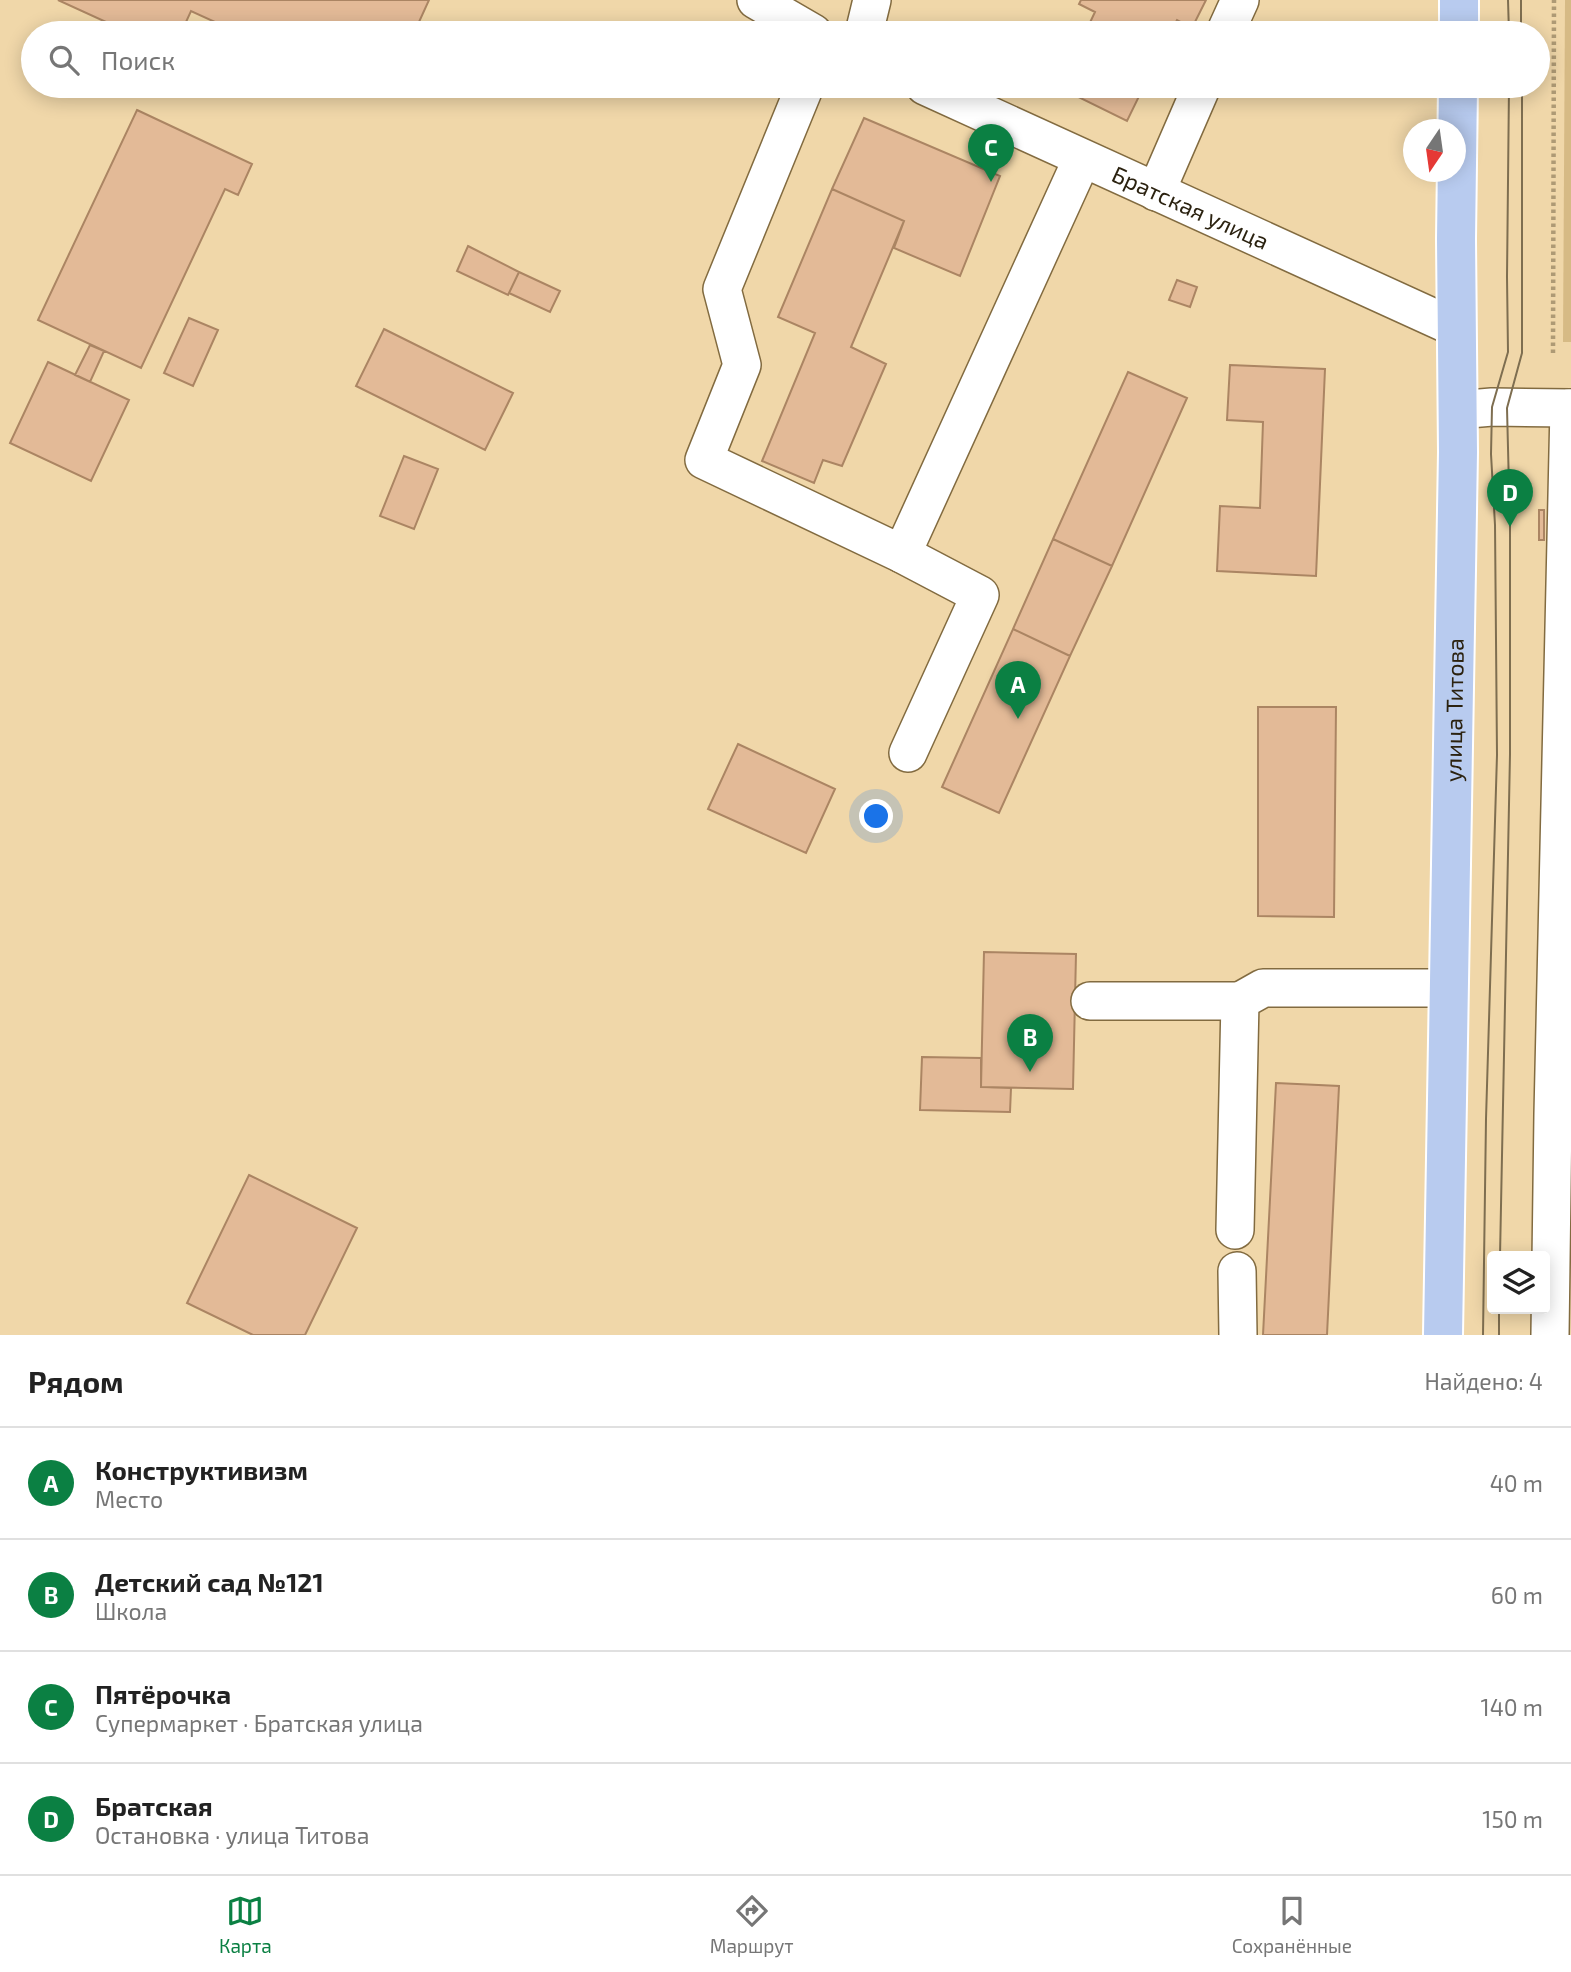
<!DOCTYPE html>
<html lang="ru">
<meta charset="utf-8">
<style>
:root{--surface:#fff;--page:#f2f2f2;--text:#222;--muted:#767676;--line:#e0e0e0;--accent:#0b8043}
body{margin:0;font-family:"Exo 2",sans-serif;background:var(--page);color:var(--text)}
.controls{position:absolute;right:21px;bottom:21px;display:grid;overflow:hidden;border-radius:7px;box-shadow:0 4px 18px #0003}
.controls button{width:63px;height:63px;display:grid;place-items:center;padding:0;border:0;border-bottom:2px solid var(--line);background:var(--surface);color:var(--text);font:35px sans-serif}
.compass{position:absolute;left:1403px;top:119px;width:63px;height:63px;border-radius:50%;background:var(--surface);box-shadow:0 4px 18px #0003;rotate:193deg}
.you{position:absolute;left:877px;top:817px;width:24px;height:24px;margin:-18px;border:5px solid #fff;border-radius:50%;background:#1a73e8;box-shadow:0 0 0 10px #1a73e833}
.badge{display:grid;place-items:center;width:46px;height:46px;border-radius:50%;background:var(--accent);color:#fff;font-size:23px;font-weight:700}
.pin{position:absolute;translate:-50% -58px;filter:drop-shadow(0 2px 4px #0008)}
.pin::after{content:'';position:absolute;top:37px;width:24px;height:21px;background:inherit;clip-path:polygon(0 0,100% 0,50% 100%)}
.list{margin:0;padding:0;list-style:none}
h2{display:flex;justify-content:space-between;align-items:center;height:91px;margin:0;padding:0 28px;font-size:30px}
h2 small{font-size:23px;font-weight:400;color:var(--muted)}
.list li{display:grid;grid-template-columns:46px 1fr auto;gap:21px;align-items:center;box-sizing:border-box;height:112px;padding:0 28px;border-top:2px solid var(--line)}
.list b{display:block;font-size:26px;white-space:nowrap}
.list p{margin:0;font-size:23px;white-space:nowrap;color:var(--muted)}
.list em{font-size:23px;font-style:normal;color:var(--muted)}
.icon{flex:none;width:38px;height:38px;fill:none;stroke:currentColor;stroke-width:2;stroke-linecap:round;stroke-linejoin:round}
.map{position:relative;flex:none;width:1571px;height:1335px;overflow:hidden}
.search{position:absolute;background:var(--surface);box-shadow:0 4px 18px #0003;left:21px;right:21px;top:21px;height:77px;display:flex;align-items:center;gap:18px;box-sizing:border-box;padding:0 24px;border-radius:38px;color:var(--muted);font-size:26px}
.sheet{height:539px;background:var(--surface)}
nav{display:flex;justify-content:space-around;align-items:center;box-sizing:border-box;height:98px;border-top:2px solid var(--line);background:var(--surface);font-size:19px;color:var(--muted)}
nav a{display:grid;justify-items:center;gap:4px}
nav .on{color:var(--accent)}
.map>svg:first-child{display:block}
.green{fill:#d6ba85}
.building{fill:#e3ba97;stroke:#ab8563;stroke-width:2}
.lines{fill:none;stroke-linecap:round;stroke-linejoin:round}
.minor-casing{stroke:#826b40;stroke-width:40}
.major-casing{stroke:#fff;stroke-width:42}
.path{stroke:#ae9a75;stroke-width:4.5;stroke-dasharray:3.5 3.5;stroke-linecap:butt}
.minor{stroke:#fff;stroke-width:37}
.major{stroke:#b8cbef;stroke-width:38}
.tram{stroke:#7e6e50;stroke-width:2}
.labels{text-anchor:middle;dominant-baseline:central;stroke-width:5;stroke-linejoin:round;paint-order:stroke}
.street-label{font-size:23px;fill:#2b2210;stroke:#f0d7a9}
</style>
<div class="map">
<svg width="1571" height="1335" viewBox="0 0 1571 1335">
<rect width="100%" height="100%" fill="#f0d7a9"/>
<path class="green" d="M1565 0H1571V342H1563Z"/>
<path class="building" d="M58 0H429L414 33H274L260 27 257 33H239L191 11 181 33H130Z
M1081 0H1206L1192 28 1177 20 1170 33H1085L1095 12 1079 4Z
M1059 86H1144L1127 121 1058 87Z
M137 110 252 164 238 195 225 189 141 368 38 320Z
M864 118 1000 176 960 276 894 248 904 221 832 189Z
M832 189 904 221 851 347 886 364 842 466 823 460 814 483 762 461 815 333 778 317Z
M468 246 519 272 508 295 457 271Z
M519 272 560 291 550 312 509 293Z
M1177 280 1197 287 1190 307 1169 300Z
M189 318 218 330 193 386 164 373Z
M384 329 513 393 485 450 356 386Z
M90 345 104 351 90 382 75 375Z
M48 362 129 400 91 481 10 443Z
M1230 365 1325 369 1316 576 1217 571 1220 506 1260 508 1263 422 1227 420Z
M1128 372 1187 398 1112 566 1053 539Z
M404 456 438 469 414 529 380 516Z
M1539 510H1544V540H1539Z
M1053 539 1112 566 1070 656 1013 629Z
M1013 629 1070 656 999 813 942 787Z
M1258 707H1336L1334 917 1258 916Z
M738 744 835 789 806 853 708 809Z
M984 952 1076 954 1073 1089 981 1087Z
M922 1057 981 1058V1087L1011 1088 1010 1112 920 1110Z
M1276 1083 1339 1086 1327 1335H1263Z
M249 1175 357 1228 305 1335H253L187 1303Z"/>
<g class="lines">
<defs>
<g id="minor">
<path d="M756 0 813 33"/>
<path d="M864 33 872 0"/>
<path d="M1225 33 1240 0"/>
<path d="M805 86 722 289 742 365 704 460 902 554 1082 159"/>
<path id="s1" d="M925 86 1456 328"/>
<path d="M1156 192 1202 86"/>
<path d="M1457 410 1492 407 1571 408"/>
<path d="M902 554 980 595 908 753"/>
<path d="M1090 1001H1240"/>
<path d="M1235 1230 1240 1001 1263 988H1449"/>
<path d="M1237 1271 1238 1335"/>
<path d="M1550 1335 1553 1114 1569 408"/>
</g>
<g id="major">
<path d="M1459 33V0"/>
<path id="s2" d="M1443 1335 1458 452 1456 239 1458 86"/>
</g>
</defs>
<use href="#minor" class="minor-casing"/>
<use href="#major" class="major-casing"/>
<path class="path" d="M1553 353 1554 0"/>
<use href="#minor" class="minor"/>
<use href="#major" class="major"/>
<path class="tram" d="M1508 0 1509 33
M1521 0V33
M1500 1256 1510 754V527L1507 408 1522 353V86
M1483 1335 1486 1119 1497 755 1495 525 1491 454 1492 407 1508 352 1507 277 1509 86
M1499 1335V1309"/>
</g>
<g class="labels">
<g class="street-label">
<text stroke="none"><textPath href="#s1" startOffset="292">Братская улица</textPath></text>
<text stroke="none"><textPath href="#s2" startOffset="625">улица Титова</textPath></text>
</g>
</g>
</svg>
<div class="controls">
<button><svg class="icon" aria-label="layers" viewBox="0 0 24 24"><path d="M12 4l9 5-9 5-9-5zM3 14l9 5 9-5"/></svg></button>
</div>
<svg class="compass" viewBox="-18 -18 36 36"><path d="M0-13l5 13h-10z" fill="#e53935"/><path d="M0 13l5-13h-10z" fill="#767676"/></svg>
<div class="you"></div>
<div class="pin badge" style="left:1018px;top:719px">A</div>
<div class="pin badge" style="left:1030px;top:1072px">B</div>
<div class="pin badge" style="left:991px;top:182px">C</div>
<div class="pin badge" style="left:1510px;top:527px">D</div>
<div class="search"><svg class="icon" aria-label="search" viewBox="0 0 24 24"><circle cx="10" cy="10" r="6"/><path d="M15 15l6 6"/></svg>Поиск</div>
</div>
<section class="sheet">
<h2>Рядом<small>Найдено: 4</small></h2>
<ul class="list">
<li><span class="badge">A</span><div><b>Конструктивизм</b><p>Место</p></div><em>40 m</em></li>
<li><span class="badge">B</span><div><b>Детский сад №121</b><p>Школа</p></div><em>60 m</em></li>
<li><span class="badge">C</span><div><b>Пятёрочка</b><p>Супермаркет · Братская улица</p></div><em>140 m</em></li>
<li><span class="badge">D</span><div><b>Братская</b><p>Остановка · улица Титова</p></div><em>150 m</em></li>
</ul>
</section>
<nav>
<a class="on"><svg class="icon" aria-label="map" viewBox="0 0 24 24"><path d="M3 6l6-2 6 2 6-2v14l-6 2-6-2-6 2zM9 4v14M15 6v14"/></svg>Карта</a>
<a><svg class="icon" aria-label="directions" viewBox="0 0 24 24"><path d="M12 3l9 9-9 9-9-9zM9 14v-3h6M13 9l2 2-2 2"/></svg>Маршрут</a>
<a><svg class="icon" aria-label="saved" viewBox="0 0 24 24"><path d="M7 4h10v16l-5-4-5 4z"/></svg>Сохранённые</a>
</nav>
